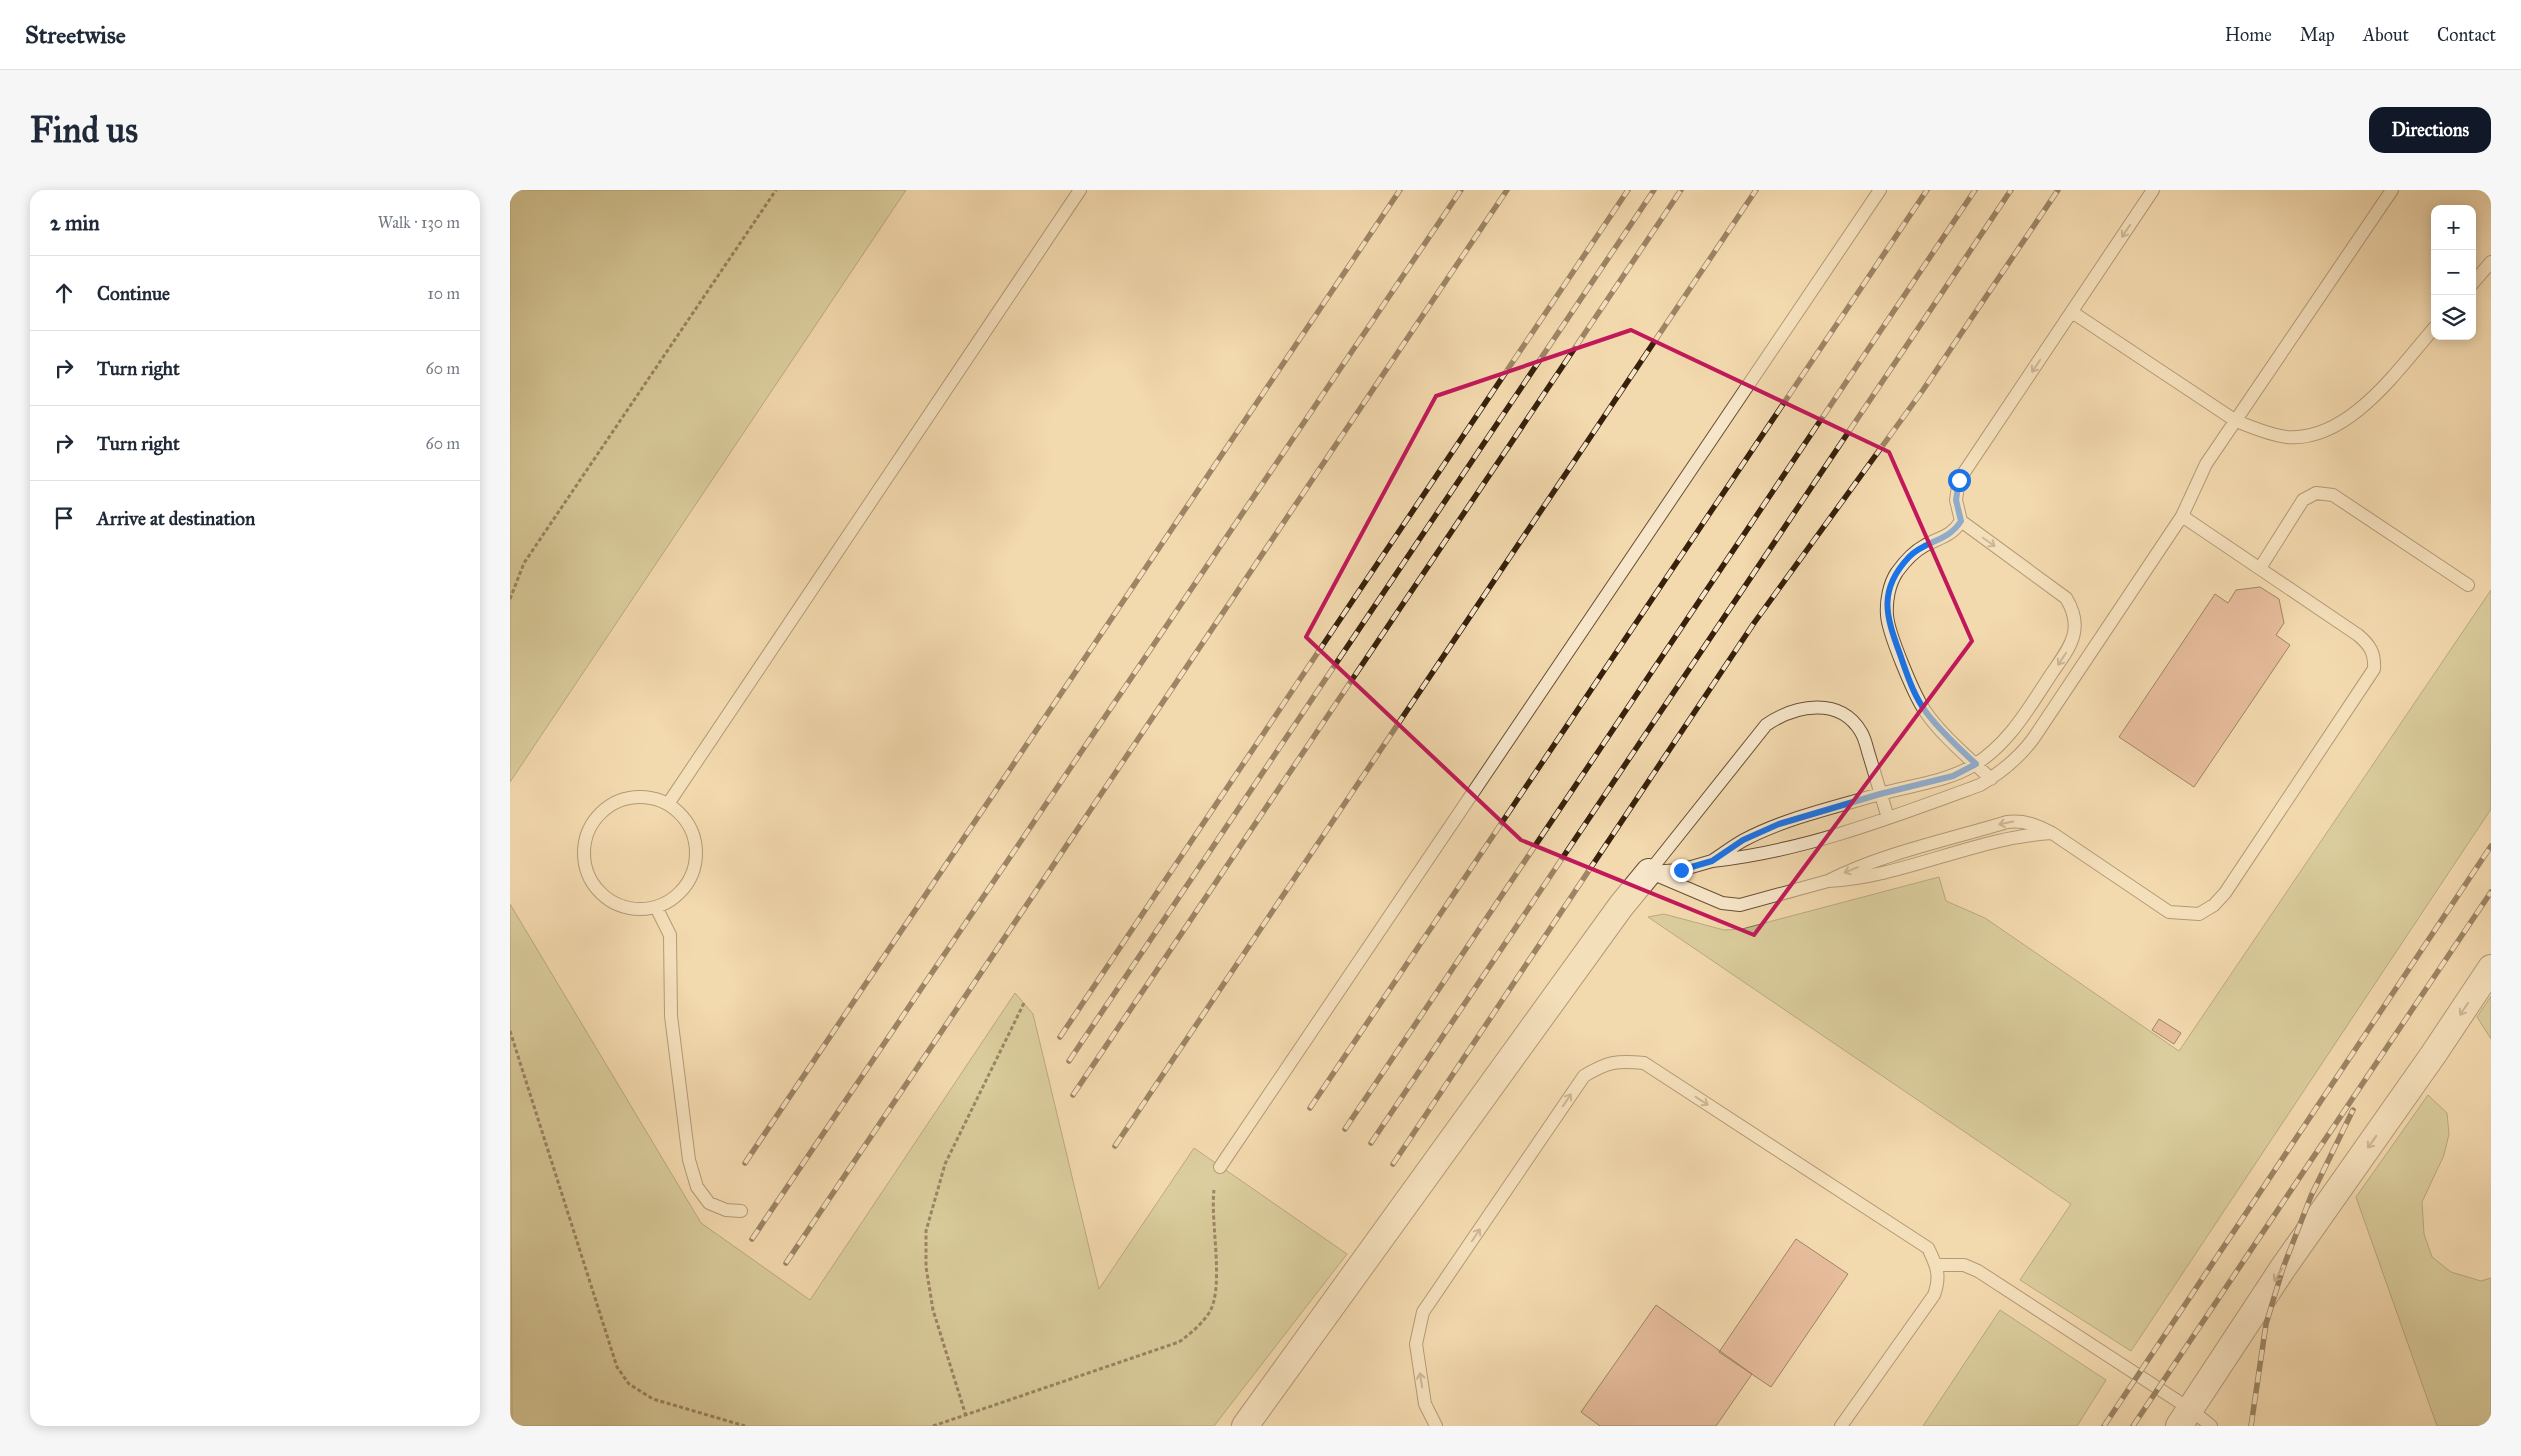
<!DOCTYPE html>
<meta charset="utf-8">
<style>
:root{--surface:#fff;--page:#f6f6f7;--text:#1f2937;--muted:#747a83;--line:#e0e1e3;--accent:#111827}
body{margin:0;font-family:"IM FELL Great Primer",serif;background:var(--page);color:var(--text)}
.controls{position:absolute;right:15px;top:15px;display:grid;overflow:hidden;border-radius:10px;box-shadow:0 2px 12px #0003}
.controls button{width:45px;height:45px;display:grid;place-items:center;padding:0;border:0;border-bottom:1px solid var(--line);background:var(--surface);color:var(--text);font:25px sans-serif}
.stop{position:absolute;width:15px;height:15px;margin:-11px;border:4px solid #1a73e8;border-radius:50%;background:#fff}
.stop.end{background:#1a73e8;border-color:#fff;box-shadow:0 1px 5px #0008}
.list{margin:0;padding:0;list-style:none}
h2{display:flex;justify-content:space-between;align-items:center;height:65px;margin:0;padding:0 20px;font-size:21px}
h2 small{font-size:16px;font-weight:400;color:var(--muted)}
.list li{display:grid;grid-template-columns:32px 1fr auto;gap:15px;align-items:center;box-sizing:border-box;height:75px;padding:0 20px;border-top:1px solid var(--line)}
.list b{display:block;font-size:19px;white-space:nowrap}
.list em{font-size:16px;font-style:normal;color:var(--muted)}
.icon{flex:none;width:28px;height:28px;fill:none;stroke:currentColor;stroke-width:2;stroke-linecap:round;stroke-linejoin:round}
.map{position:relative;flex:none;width:1981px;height:1236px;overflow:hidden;border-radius:15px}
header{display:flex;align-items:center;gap:30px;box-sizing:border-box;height:70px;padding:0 25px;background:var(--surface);border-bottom:1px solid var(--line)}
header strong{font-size:24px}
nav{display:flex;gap:28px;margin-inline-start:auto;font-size:18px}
.intro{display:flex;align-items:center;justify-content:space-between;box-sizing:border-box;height:120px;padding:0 30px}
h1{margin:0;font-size:35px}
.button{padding:12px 22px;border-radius:15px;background:var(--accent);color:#fff;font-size:18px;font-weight:700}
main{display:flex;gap:30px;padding:0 30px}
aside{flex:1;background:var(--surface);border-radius:15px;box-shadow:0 2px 12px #0003}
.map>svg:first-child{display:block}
.green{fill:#bfbe88;stroke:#7b704a}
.building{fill:#da9c87;stroke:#37210c}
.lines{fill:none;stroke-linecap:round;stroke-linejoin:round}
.service-casing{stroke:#664f34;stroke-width:14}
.minor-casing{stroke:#664f34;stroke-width:28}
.path{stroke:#37210c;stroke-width:3;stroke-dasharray:4 2.5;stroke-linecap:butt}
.service{stroke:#f7e6ca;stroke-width:12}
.minor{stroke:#f7e6ca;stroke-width:26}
.rail-casing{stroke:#37210c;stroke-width:5.5}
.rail{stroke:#f7e6ca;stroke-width:4;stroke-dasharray:11;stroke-linecap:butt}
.oneway{stroke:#a18d74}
.route{stroke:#1a73e8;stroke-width:6}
.marked{fill:none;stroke:#c2185b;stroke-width:4;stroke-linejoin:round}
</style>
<header>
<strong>Streetwise</strong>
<nav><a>Home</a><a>Map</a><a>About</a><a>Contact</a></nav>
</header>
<div class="intro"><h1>Find us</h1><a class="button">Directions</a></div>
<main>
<aside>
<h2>2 min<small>Walk · 130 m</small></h2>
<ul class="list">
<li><svg class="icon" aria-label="ahead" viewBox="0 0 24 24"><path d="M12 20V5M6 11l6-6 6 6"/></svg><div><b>Continue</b></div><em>10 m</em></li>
<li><svg class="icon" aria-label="right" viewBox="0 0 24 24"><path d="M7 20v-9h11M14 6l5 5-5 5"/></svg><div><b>Turn right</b></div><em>60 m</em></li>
<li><svg class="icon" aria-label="right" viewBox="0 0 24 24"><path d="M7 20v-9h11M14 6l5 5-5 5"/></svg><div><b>Turn right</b></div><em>60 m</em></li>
<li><svg class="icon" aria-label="arrive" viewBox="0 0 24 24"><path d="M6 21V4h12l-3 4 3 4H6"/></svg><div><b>Arrive at destination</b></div></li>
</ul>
</aside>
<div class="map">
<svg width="1981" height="1236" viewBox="0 0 1981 1236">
<rect width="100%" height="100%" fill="#f3d9ae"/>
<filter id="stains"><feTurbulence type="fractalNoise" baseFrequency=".004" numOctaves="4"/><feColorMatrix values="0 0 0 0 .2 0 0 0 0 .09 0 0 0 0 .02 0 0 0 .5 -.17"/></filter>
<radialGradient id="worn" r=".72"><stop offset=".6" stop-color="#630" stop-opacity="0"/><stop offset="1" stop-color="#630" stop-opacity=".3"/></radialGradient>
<path class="green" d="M0 0H396L0 592Z
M1981 400V619L1621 1161 1510 1090 1561 1014 1138 727 1154 724 1214 740 1232 739 1429 687 1436 711 1475 728 1669 861Z
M0 714 191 1033 300 1110 505 803 523 824 589 1099 684 958 837 1064 704 1236H2Z
M1981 806V849L1967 827Z
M1918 905 1937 923 1939 944 1934 965 1912 1012 1914 1044 1922 1067 1941 1082 1971 1091 1981 1088V1236H1927L1846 1007Z
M1490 1120 1596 1190 1567 1236H1413Z"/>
<path class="building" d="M1750 397 1769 409 1774 433 1766 445 1780 455 1684 597 1609 547 1705 404 1718 413 1726 400Z
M1649 829 1671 843 1664 854 1642 840Z
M1286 1049 1338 1084 1261 1197 1209 1162Z
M1146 1115 1242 1184 1206 1236H1090L1071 1222Z"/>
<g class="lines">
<defs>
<path id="service" d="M1643 0 1449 290 1446 310 1451 331 1556 408C1575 439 1560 457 1542 483 1520 516 1499 554 1464 575 1436 592 1402 595 1370 604 1325 617 1276 628 1234 650 1223 656 1213 664 1202 671 1295 661 1383 627 1470 595 1492 582 1508 569 1523 549L1672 326
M1962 94 1981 72
M1562 122 1726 231C1742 237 1759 245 1777 247 1839 252 1889 178 1925 137
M1451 331C1441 347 1430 347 1414 356 1403 362 1395 371 1387 382 1379 394 1376 411 1377 425 1378 443 1404 505 1415 521 1432 546 1458 567 1481 589
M1750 378 1793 310 1806 303 1823 305 1958 395
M74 663a56 56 0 1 1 112 0a56 56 0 1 1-112 0Z
M158 614 570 0
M1542 643C1466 647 1395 687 1318 691 1373 663 1438 650 1497 632 1515 630 1526 635 1542 643L1659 722 1689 724 1704 715 1715 703 1864 479C1865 463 1860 455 1848 445L1672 326 1696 274 1882 0
M1202 671 1171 680 1139 682 1212 713 1230 715 1318 691
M1139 682 1256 535C1285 515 1330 506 1351 542 1356 550 1357 560 1360 568 1366 588 1372 608 1378 628
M146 717 160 745 161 826 179 970 187 997 199 1013 216 1020 231 1021
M710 977 1370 0
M1427 1075H1454L1468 1081 1680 1219 1701 1236
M926 1236 915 1214 906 1154 913 1122 1074 886C1097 872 1107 870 1134 873L1418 1058C1427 1076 1431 1086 1424 1105L1331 1236"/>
<path id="minor" d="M735 1236 1111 716 1139 682
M1669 1236 1773 1078 1923 865 1981 778"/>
</defs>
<use href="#service" class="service-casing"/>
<use href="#minor" class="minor-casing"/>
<path class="path" d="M0 409 14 373 266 0
M0 841 107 1177 119 1194 143 1209 235 1236
M456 1226 423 1120 416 1077V1041L435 974 514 813
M423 1236 669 1152C680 1144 691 1135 699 1123 715 1097 700 1033 704 1000"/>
<use href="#service" class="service"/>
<use href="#minor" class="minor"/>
<defs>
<path id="rail" d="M550 847 1118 0
M559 871 1144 0
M563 905 1171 0
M800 918 1417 0
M835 939 1465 0
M861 953 1501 0
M605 956 1246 0
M235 973 890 0
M883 974 1244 433 1413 200 1548 0
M242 1049 951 0
M276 1073 997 0
M1594 1236 1981 656
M1623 1236 1981 702
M1741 1236 1756 1134 1773 1078 1801 1006 1843 920"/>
</defs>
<use href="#rail" class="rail-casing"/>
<use href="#rail" class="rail"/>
</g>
<defs><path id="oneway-shaft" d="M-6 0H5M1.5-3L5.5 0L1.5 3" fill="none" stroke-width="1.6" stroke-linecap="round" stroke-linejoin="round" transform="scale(1.25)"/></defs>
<g class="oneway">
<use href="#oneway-shaft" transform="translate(1616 41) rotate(124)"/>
<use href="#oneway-shaft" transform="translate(1526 176) rotate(124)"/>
<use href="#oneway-shaft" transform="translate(1479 352) rotate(35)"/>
<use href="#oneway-shaft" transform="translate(1552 469) rotate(124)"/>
<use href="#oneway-shaft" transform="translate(1496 633) rotate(168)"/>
<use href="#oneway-shaft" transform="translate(1341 680) rotate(158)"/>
<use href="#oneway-shaft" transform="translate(1954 819) rotate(124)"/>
<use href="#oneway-shaft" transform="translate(1057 910) rotate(-56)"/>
<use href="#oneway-shaft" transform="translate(1192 911) rotate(33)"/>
<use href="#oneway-shaft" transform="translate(1862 952) rotate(125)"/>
<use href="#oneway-shaft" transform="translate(966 1045) rotate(-56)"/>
<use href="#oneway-shaft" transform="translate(1768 1085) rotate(123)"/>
<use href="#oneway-shaft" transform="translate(911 1190) rotate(-99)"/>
</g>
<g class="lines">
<path class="route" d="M1171 680 1202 671 1233 650 1269 634 1370 604 1443 586 1466 574C1448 557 1430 541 1416 522 1404 506 1398 487 1392 470 1378 430 1365 403 1399 367 1415 350 1437 353 1451 331L1446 310 1449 290"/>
</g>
<path d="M0 0H1981V1236H0ZM1121 140 1379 262 1462 451 1244 745 1011 650 796 447 926 206Z" fill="#f3d9ae" fill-opacity=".55" fill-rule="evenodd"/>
<path class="marked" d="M1121 140 1379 262 1462 451 1244 745 1011 650 796 447 926 206Z"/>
<rect width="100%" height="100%" filter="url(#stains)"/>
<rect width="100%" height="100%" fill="url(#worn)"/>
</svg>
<div class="controls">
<button>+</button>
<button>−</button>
<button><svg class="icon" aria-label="layers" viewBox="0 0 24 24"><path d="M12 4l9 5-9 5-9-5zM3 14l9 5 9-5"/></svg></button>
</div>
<div class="stop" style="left:1449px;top:290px"></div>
<div class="stop end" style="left:1171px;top:680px"></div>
</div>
</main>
